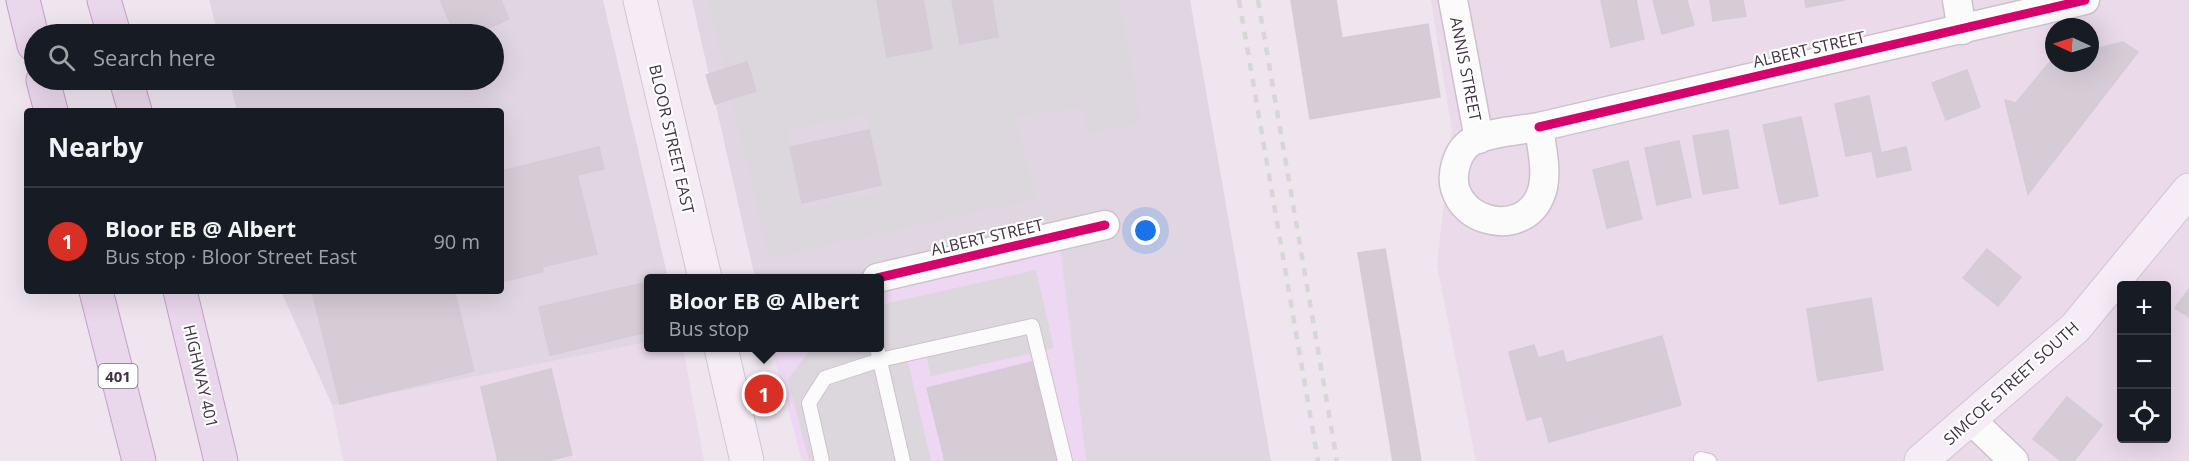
<!DOCTYPE html>
<meta charset="utf-8">
<style>
:root{--surface:#171b24;--page:#242831;--text:#f1f3f6;--muted:#9ea1a6;--line:#363941;--accent:#d93025}
body{margin:0;font-family:"Open Sans",sans-serif;background:var(--page);color:var(--text)}
.controls{position:absolute;right:18px;bottom:18px;display:grid;overflow:hidden;border-radius:6px;box-shadow:0 6px 24px #0002}
.controls button{width:54px;height:54px;display:grid;place-items:center;padding:0;border:0;border-bottom:2px solid var(--line);background:var(--surface);color:var(--text);font:30px sans-serif}
.compass{position:absolute;left:2045px;top:18px;width:54px;height:54px;border-radius:50%;background:var(--surface);box-shadow:0 6px 24px #0002;rotate:274deg}
.you{position:absolute;left:1146px;top:231px;width:21px;height:21px;margin:-15px;border:4px solid #fff;border-radius:50%;background:#1a73e8;box-shadow:0 0 0 9px #1a73e833}
.badge{display:grid;place-items:center;width:39px;height:39px;border-radius:50%;background:var(--accent);color:#fff;font-size:20px;font-weight:700}
.pin{position:absolute;translate:-50% -50%;border:3px solid #fff;box-shadow:0 2px 6px #0006}
.popup{position:absolute;left:644px;top:274px;width:240px;height:78px;box-sizing:border-box;display:grid;place-content:center;border-radius:6px;background:var(--surface);filter:drop-shadow(0 2px 4px #0005);font-size:20px;white-space:nowrap;color:var(--muted)}
.popup b{font-size:22px;color:var(--text)}
.popup::after{content:'';position:absolute;left:50%;top:100%;margin-left:-12px;border:12px solid transparent;border-top-color:var(--surface)}
.list{margin:0;padding:0;list-style:none}
h2{display:flex;justify-content:space-between;align-items:center;height:78px;margin:0;padding:0 24px;font-size:26px}
h2 small{font-size:20px;font-weight:400;color:var(--muted)}
.list li{display:grid;grid-template-columns:39px 1fr auto;gap:18px;align-items:center;box-sizing:border-box;height:108px;padding:0 24px;border-top:2px solid var(--line)}
.list b{display:block;font-size:22px;white-space:nowrap}
.list p{margin:0;font-size:20px;white-space:nowrap;color:var(--muted)}
.list em{font-size:20px;font-style:normal;color:var(--muted)}
.icon{flex:none;width:33px;height:33px;fill:none;stroke:currentColor;stroke-width:2;stroke-linecap:round;stroke-linejoin:round}
.map{position:relative;flex:none;width:2189px;height:461px;overflow:hidden}
.search{position:absolute;background:var(--surface);box-shadow:0 6px 24px #0002;left:24px;top:24px;width:480px;height:66px;display:flex;align-items:center;gap:15px;box-sizing:border-box;padding:0 21px;border-radius:33px;color:var(--muted);font-size:22px}
.panel{position:absolute;background:var(--surface);box-shadow:0 6px 24px #0002;left:24px;top:108px;width:480px;height:186px;border-radius:6px}
.map>svg:first-child{display:block}
.residential{fill:#eadaea;fill-rule:evenodd}
.commercial{fill:#eed7f2}
.industrial{fill:#e0d6e1}
.parking{fill:#dcd6dd;fill-rule:evenodd}
.building{fill:#d5ccd6;stroke:#d5cbd6;stroke-width:1.5}
.lines{fill:none;stroke-linecap:round;stroke-linejoin:round}
.service-casing{stroke:#ccc2cc;stroke-width:16}
.minor-casing{stroke:#ccc2cc;stroke-width:31}
.secondary-casing{stroke:#d5c3d5;stroke-width:35}
.motorway-casing{stroke:#c39fc7;stroke-width:35}
.service{stroke:#fcfbfc;stroke-width:14}
.minor{stroke:#fcfbfc;stroke-width:28}
.secondary{stroke:#f6ecf6;stroke-width:33}
.motorway{stroke:#e9d7eb;stroke-width:33}
.rail{stroke:#d8d7d8;stroke-width:4.5;stroke-dasharray:8 8;stroke-linecap:butt}
.cycleway-casing{stroke:#fff;stroke-width:13}
.cycleway{stroke:#d6006c;stroke-width:9}
.labels{text-anchor:middle;dominant-baseline:central;stroke-width:4.5;stroke-linejoin:round;paint-order:stroke}
.shield{fill:#fff;stroke:#7a707b;stroke-width:1.5}
.shield-label{font-size:15px;font-weight:bold;fill:#413243}
.street-label{font-size:16px;fill:#413243;stroke:#fff}
</style>
<div class="map">
<svg width="2189" height="461" viewBox="0 0 2189 461">
<rect width="100%" height="100%" fill="#eee5ee"/>
<path class="residential" d="M1431 0H2189V461H1476L1437 265 1452 131ZM2054 27H2090V63H2054ZM2122 286H2166V438H2122Z
M648 342V348H683L704 461H343L332 405Z"/>
<path class="commercial" d="M1060 247 1086 461H802L772 348H879L880 286Z"/>
<path class="industrial" d="M209 0H603L668 278H648V342L332 405 281 291H501V111H237L229 80H494V34H218Z
M692 0H1190L1271 461H1086L1060 247 879 278H755Z"/>
<path class="parking" d="M708 0H1119L1141 123 1087 134 1083 107 1016 117 1035 199 769 258ZM867 114 882 193 802 208 787 130Z
M1036 270 1054 348 931 376 926 354 907 358 931 461H809L788 379 808 353 807 348H879L880 305Z"/>
<path class="building" d="M440 0H501L509 19 474 34H455Z
M877 0H923L932 49 887 57Z
M952 0H992L998 37 960 44Z
M1291 0H1336L1342 38 1428 24 1440 97 1310 119Z
M1601 0H1636L1644 39 1611 47Z
M1653 0H1687L1694 25 1662 34Z
M1710 0H1743L1746 16 1713 21Z
M1805 0H1845L1806 7Z
M2123 42 2138 52 2028 194 2005 100 2016 103 2053 58 2054 63H2090V50Z
M747 62 756 91 715 104 706 75Z
M1967 70 1980 107 1946 120 1932 83Z
M1869 96 1881 153 1906 147 1911 170 1877 177 1872 151 1846 156 1835 104Z
M1801 117 1818 196 1780 204 1763 125Z
M869 130 881 185 802 203 790 147Z
M1728 130 1738 188 1703 194 1693 136Z
M1679 141 1691 197 1657 205 1645 148Z
M599 147 604 169 577 175 597 254 542 267 543 272 501 282V171Z
M1628 161 1642 219 1607 228 1593 170Z
M1385 249 1391 284 1421 461H1393L1358 253Z
M1987 249 2021 277 1998 306 1963 278Z
M648 282V332L550 355 539 307Z
M2189 289V317L2175 308Z
M312 291H464L455 293 474 371 340 404Z
M1871 298 1883 370 1818 381 1807 309Z
M1662 336 1681 405 1549 442 1542 416 1527 420 1509 352 1534 345 1538 358 1563 351 1566 363Z
M1032 362 1057 461H945L927 388Z
M551 369 572 455 546 461H498L481 387Z
M2067 397 2102 425 2074 461H2061L2033 439Z"/>
<g class="lines">
<defs>
<path id="service" d="M877 348 903 461
M1701 459 1709 461
M822 461 809 403 825 378 880 360 1032 326 1065 461"/>
<path id="minor" d="M1453 0 1479 139
M1957 0 1962 30
M1539 127 2085 0
M1539 127C1541 146 1548 171 1542 191 1525 246 1439 219 1456 164 1458 157 1462 149 1468 144 1481 133 1521 130 1539 127Z
M877 278 1105 225
M1971 420 2014 461"/>
<path id="secondary" d="M640 0 705 278
M721 348 747 461
M1921 461 2075 328 2189 190"/>
<path id="motorway" d="M23 0 34 45
M104 0 114 34
M43 80 51 111
M126 80 135 111
M96 291 139 461
M180 291 221 461"/>
</defs>
<use href="#service" class="service-casing"/>
<use href="#minor" class="minor-casing"/>
<use href="#secondary" class="secondary-casing"/>
<use href="#motorway" class="motorway-casing"/>
<use href="#service" class="service"/>
<use href="#minor" class="minor"/>
<use href="#secondary" class="secondary"/>
<use href="#motorway" class="motorway"/>
<path class="rail" d="M1239 0 1318 461
M1258 0 1337 461"/>
<defs>
<path id="cycleway" d="M1539 127 2085 0
M877 278 1105 225"/>
</defs>
<use href="#cycleway" class="cycleway-casing"/>
<use href="#cycleway" class="cycleway"/>
</g>
<g class="labels">
<rect class="shield" x="98.5" y="364" width="39" height="24" rx="4.5"/>
<g class="shield-label">
<text x="118" y="376">401</text>
</g>
<g class="street-label">
<text transform="translate(1809 49) rotate(-13)">ALBERT STREET</text>
<text transform="translate(1466 69) rotate(79)">ANNIS STREET</text>
<text transform="translate(672 139) rotate(77)">BLOOR STREET EAST</text>
<text transform="translate(987 237) rotate(-13)">ALBERT STREET</text>
<text transform="translate(201 376) rotate(77)">HIGHWAY 401</text>
<text transform="translate(2011 383) rotate(-42)">SIMCOE STREET SOUTH</text>
</g>
</g>
</svg>
<div class="controls">
<button>+</button>
<button>−</button>
<button><svg class="icon" aria-label="locate" viewBox="0 0 24 24"><circle cx="12" cy="12" r="6"/><path d="M12 2v4M12 18v4M2 12h4M18 12h4"/></svg></button>
</div>
<svg class="compass" viewBox="-18 -18 36 36"><path d="M0-13l5 13h-10z" fill="#e53935"/><path d="M0 13l5-13h-10z" fill="#9ea1a6"/></svg>
<div class="you"></div>
<div class="pin badge" style="left:764px;top:394px">1</div>
<div class="popup"><b>Bloor EB @ Albert</b>Bus stop</div>
<div class="search"><svg class="icon" aria-label="search" viewBox="0 0 24 24"><circle cx="10" cy="10" r="6"/><path d="M15 15l6 6"/></svg>Search here</div>
<section class="panel">
<h2>Nearby<small></small></h2>
<ul class="list">
<li><span class="badge">1</span><div><b>Bloor EB @ Albert</b><p>Bus stop · Bloor Street East</p></div><em>90 m</em></li>
</ul>
</section>
</div>
